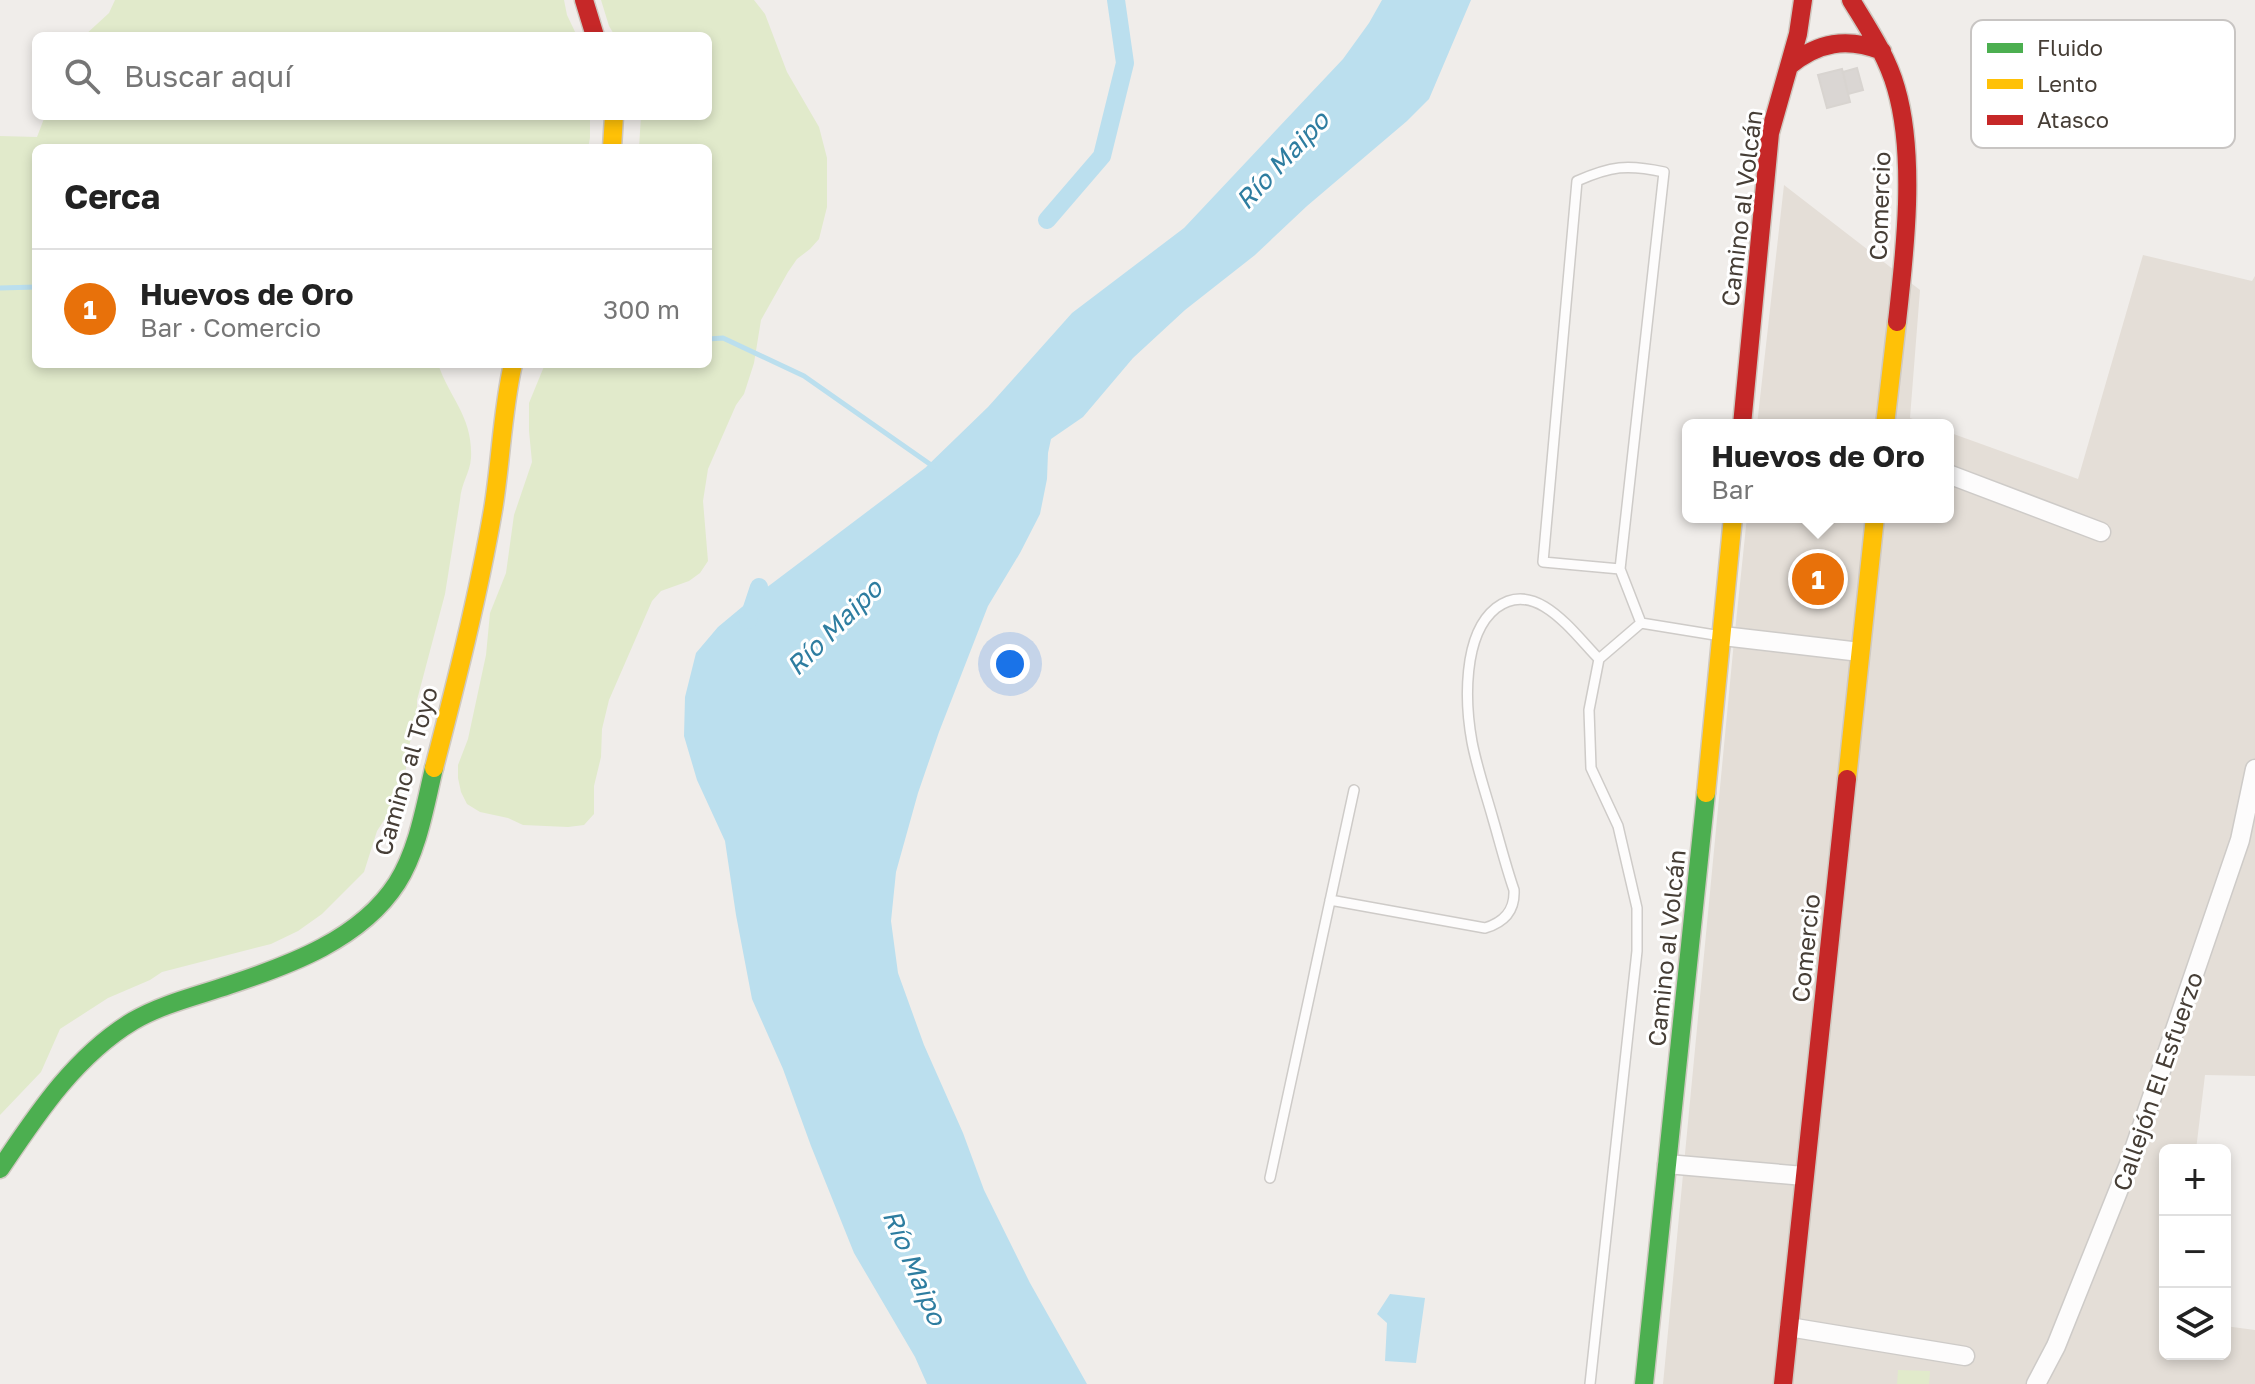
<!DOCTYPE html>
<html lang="es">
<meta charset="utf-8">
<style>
:root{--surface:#fff;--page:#f6f6f6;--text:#222;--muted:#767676;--line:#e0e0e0;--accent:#7c3aed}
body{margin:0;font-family:"Golos Text",sans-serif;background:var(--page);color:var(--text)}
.controls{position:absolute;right:24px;bottom:24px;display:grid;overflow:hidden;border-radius:12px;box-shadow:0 4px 12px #0003}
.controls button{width:72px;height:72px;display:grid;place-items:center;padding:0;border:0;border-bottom:2px solid var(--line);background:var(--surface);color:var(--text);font:40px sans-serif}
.you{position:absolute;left:1010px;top:664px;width:28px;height:28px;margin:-20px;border:6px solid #fff;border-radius:50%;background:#1a73e8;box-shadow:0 0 0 12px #1a73e833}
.badge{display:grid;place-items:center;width:52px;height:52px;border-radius:50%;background:var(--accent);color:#fff;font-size:26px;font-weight:700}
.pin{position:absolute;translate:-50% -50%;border:4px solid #fff;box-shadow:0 2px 8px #0006}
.popup{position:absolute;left:1682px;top:419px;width:272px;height:104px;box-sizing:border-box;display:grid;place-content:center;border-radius:12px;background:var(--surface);filter:drop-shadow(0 2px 6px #0005);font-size:26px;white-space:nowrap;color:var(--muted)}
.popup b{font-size:30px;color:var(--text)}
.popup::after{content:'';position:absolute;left:50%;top:100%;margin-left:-16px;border:16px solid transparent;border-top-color:var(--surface)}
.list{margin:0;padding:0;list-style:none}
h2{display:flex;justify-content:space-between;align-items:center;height:104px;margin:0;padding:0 32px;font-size:34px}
h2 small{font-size:26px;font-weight:400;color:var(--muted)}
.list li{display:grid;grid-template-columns:52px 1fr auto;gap:24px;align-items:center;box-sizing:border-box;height:120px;padding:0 32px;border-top:2px solid var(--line)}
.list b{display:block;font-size:30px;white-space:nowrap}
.list p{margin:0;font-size:26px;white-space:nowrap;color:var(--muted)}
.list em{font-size:26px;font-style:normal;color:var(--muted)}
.icon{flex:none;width:44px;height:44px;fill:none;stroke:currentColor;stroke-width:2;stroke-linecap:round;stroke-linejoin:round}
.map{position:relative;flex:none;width:2255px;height:1384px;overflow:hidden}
.search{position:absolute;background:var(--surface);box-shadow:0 4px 12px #0003;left:32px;top:32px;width:680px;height:88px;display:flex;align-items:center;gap:20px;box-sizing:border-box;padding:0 28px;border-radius:12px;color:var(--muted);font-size:30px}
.panel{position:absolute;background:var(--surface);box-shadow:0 4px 12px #0003;left:32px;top:144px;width:680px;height:224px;border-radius:12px}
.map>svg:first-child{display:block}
.residential{fill:#e4ded7}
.green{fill:#e1eacb}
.water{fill:#bbdfee}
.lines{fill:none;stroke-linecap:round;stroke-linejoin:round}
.stream{stroke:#bbdfee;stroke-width:5}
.canal{stroke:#bbdfee;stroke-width:18}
.building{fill:#dad6d3;stroke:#d8d4d0;stroke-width:2}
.lane-casing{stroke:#cecbc8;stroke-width:12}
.street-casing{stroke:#cecbc8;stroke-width:21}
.fast-casing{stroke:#cfc9c1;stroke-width:21}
.slow-casing{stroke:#cfc9c1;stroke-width:21}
.jam-casing{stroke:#cfc9c1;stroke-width:21}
.lane{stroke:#fdfcfc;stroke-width:9}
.street{stroke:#fdfcfc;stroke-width:18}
.fast{stroke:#4caf50;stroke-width:18}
.slow{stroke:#ffc107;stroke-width:18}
.jam{stroke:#c62828;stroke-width:18}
.labels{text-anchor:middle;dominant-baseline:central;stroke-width:6;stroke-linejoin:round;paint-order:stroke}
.street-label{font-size:24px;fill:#463e36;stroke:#fff}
.water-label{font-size:26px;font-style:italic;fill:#2e7da0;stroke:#fff}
.key{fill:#fff;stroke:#c8c5c3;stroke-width:2}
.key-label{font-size:22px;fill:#463e36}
</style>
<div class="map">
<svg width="2255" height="1384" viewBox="0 0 2255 1384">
<rect width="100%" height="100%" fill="#f0edea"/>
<path class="residential" d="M1784 185 1920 290 1910 418 1929 425H1757Z
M2143 255 2252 281 2255 276V1076L2205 1075 2196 1150H2165V1354H2225V1326L2255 1330V1384H1663L1734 641 1747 517H1948V432L2078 479Z"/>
<path class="green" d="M115 0H564L567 15 577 36H84L109 13Z
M601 0H754L765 14 787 72 819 127 827 158V207L819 239 810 249 797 259 788 272 761 320 754 363 744 394 736 405 708 469 703 501 708 561 700 573 689 581 661 591 652 601 609 700 602 729 601 757 594 786V814L584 825 568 827 523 825 508 818 480 812 467 804 461 792 458 778V765L468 739 486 655 490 613 506 573 514 515 532 462 529 431V403L545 364H708V148H639L641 116H708V36H615L609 26Z
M45 116H590V138L588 148H36V364H438C450 399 473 417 471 458 470 473 461 483 460 500L445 594 417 700V715L406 758V786L377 831 364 872 322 914 298 931 271 944 162 972 150 980 108 998 60 1029 41 1072 0 1115V136L37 137Z
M1898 1370 1930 1371 1929 1384H1897Z"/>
<path class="water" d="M1382 0H1471L1429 99 1407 121 1307 206 1255 255 1185 310 1133 358 1083 417 1051 439 1048 453 1047 479 1040 514 1020 553 988 606 939 732 918 793 896 872 891 921 898 973 924 1045 963 1133 984 1190 1030 1283 1087 1384H927L915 1357 854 1253 811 1146 783 1069 752 999 736 915 725 841 697 780 684 736 685 697 696 653 718 627 754 597 925 468 988 407 1072 313 1184 228 1343 59 1369 23Z
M1390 1294 1425 1298 1416 1363 1385 1361 1387 1323 1377 1314Z"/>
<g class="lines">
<path class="stream" d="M0 288 36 287
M708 339 723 338 804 376 934 467"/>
<path class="canal" d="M1047 220 1102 156 1125 63 1116 0
M748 620 759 587"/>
</g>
<path class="building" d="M1857 68 1863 90 1848 94 1843 72Z
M1842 69 1850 102 1827 108 1818 75Z"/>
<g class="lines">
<defs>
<path id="lane" d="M1641 623 1721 636
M1330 900 1485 928C1505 922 1515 910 1514 890 1506 867 1500 843 1493 819 1486 794 1477 768 1472 742 1465 704 1462 635 1496 608 1536 577 1574 634 1599 659
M1270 1178 1354 790
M1590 1384 1637 951V908L1618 826 1591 768 1589 710 1599 659 1641 623 1620 569 1664 172C1627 164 1611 166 1577 181L1543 562 1620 569"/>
<path id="street" d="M1948 474 2101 532
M1723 636 1860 652
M1667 1164 1804 1176
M1789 1327 1965 1356
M2036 1384 2056 1346 2129 1164 2240 840 2255 769"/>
<path id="fast" d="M0 1169C37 1114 75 1056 133 1021 162 1004 197 996 229 985 290 965 361 939 397 883 418 850 425 806 434 768
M1644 1384 1706 793"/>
<path id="slow" d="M612 148 614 116
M1885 425 1897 322
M434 768C456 683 478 597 493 510 501 462 502 412 513 364
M1847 779 1875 517
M1706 793 1733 517"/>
<path id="jam" d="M584 0 595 36
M1851 0C1868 28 1887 56 1896 88 1916 156 1905 252 1897 322
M1789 66C1818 42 1847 37 1882 51
M1742 425 1770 133 1798 34 1803 0
M1783 1384 1847 779"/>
</defs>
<use href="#lane" class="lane-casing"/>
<use href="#street" class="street-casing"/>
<use href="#fast" class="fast-casing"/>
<use href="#slow" class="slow-casing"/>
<use href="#jam" class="jam-casing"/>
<use href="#lane" class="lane"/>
<use href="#street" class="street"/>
<use href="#fast" class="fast"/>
<use href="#slow" class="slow"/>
<use href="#jam" class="jam"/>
</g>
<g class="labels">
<g class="street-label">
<text transform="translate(1879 206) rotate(-88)">Comercio</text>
<text transform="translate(1741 208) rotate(-83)">Camino al Volcán</text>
<text transform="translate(405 771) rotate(-74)">Camino al Toyo</text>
<text transform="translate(1666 948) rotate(-84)">Camino al Volcán</text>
<text transform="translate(1805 948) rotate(-84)">Comercio</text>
<text transform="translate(2157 1081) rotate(-71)">Callejón El Esfuerzo</text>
</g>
<g class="water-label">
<text transform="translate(1282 160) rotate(-47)">Río Maipo</text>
<text transform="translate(834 627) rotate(-45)">Río Maipo</text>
<text transform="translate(915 1267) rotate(67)">Río Maipo</text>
</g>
</g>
<rect x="1971" y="20" width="264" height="128" rx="12" class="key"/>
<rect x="1987" y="43" width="36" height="10" fill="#4caf50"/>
<rect x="1987" y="79" width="36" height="10" fill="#ffc107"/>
<rect x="1987" y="115" width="36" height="10" fill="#c62828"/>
<g class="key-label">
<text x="2037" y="56">Fluido</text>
<text x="2037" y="92">Lento</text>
<text x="2037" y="128">Atasco</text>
</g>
</svg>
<div class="controls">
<button>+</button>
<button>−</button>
<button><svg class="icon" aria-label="layers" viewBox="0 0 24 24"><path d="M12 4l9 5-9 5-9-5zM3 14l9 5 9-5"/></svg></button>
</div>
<div class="you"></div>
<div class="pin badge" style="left:1818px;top:579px;background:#e8710a">1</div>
<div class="popup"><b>Huevos de Oro</b>Bar</div>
<div class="search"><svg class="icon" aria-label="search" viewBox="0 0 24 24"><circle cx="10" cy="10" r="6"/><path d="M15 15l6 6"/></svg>Buscar aquí</div>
<section class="panel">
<h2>Cerca<small></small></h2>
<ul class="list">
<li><span class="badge" style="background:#e8710a">1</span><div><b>Huevos de Oro</b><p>Bar · Comercio</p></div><em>300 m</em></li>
</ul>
</section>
</div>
